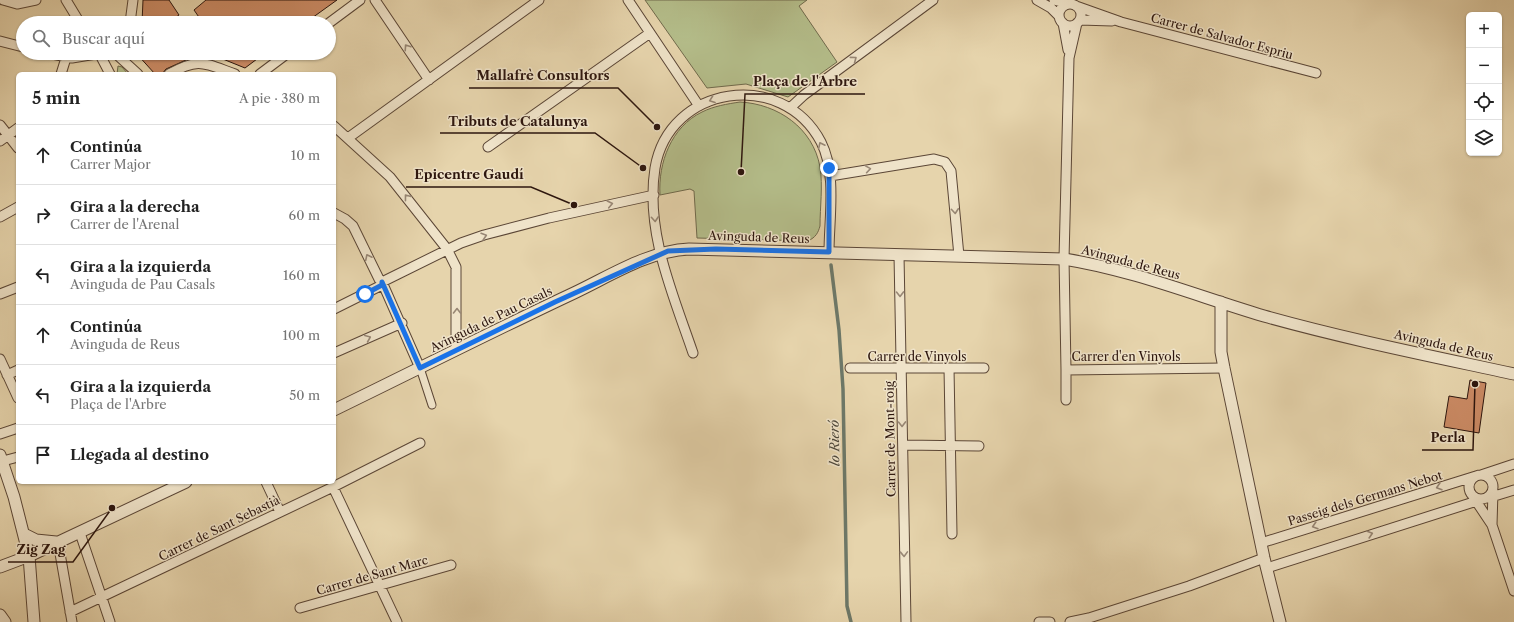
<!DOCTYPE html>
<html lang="es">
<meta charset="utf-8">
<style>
:root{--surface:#fff;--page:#f6f6f6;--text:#222;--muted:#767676;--line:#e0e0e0}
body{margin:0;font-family:"Libre Caslon Text",serif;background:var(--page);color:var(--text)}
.controls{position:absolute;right:12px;top:12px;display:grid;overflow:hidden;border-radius:6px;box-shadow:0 1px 3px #0004}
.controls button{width:36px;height:36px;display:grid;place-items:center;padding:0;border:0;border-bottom:1px solid var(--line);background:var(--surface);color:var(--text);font:20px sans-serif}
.stop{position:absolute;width:12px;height:12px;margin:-9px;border:3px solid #1a73e8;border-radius:50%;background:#fff}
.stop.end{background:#1a73e8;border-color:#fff;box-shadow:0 1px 4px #0008}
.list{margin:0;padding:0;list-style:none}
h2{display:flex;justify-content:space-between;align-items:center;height:52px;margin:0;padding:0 16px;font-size:17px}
h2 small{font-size:13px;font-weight:400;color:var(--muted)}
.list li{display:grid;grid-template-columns:26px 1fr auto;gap:12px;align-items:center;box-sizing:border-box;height:60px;padding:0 16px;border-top:1px solid var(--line)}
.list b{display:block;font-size:15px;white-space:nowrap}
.list p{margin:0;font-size:13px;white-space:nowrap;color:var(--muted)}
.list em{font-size:13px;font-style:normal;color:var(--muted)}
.icon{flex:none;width:22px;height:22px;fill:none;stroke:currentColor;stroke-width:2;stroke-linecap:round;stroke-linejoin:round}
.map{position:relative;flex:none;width:1514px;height:622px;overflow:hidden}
.search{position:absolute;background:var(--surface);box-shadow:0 1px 3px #0004;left:16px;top:16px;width:320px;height:44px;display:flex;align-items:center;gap:10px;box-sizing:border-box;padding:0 14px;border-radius:22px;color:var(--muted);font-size:15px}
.panel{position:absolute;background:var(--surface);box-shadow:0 1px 3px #0004;left:16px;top:72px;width:320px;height:412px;border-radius:6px}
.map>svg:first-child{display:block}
.green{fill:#b4bd8a;stroke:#706a4c}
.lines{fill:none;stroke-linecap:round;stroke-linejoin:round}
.stream{stroke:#6d7868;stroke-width:3.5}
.building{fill:#ca8a64;stroke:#2d160e}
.pedestrian-casing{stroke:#5b4636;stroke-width:9}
.minor-casing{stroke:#5b4636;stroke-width:11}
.tertiary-casing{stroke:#5b4636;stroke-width:13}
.pedestrian{stroke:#efe3c9;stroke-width:7}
.minor{stroke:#efe3c9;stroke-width:9}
.tertiary{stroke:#efe3c9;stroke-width:11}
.oneway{stroke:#988775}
.route{stroke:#1a73e8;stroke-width:5}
.labels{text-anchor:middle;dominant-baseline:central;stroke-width:3;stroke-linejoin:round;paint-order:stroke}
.street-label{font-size:12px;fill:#2d160e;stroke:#efe3c9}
.water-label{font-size:13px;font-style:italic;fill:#4d473b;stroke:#efe3c9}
.leader{fill:none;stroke:#2d160e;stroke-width:1.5}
.callout-dot{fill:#2d160e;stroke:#efe3c9;stroke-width:1.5}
.callout-label{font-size:13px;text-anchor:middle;font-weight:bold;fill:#2d160e;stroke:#efe3c9;stroke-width:3;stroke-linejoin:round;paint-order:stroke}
</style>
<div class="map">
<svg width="1514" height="622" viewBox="0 0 1514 622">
<rect width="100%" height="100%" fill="#e6d4ac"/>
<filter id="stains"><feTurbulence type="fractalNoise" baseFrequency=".005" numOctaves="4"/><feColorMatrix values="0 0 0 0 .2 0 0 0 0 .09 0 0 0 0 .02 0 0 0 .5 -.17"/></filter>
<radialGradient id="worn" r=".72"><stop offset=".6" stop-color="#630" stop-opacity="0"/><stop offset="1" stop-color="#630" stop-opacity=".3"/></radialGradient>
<path class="green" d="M645 0H807L799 6 837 62 788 97 746 84 707 88Z
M118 66 122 67 128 74H117Z
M740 102C778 104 813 128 820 167 823 186 820 207 820 226 818 233 816 237 808 241L697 238 694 191 690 189 660 195C658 163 671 127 702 112 714 106 727 104 740 102Z"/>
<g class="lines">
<path class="stream" d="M831 265 839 330 843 389 847 606 851 622"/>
</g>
<path class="building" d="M143 0H169L179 15 168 23H142Z
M206 0H337L305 23H203L194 10Z
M136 53H192L186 60 166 69 162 74H155Z
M208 53H265L245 68Z
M1470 380 1486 383 1479 433 1444 427 1449 396 1467 399Z"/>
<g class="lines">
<defs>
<path id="pedestrian" d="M420 368 432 405"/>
<path id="minor" d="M3 0 17 4 36 0
M66 0 80 23
M375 0 429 80
M628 0 699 106
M1037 0 1051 8 1059 16
M1054 0 1068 4
M1059 15a11 11 0 1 1 22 0a11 11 0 1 1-22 0Z
M1076 6 1121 22 1316 73
M1080 20 1112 21
M130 23 133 0
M329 23 360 0
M1063 23 1068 50
M1077 23 1069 58 1064 259 1066 370 1224 368
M0 41 23 47
M47 53 72 58 102 53
M99 53 110 74
M115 53 138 74
M61 74 66 58
M169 74C199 57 204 63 235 74
M260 74 288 53
M790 108 804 95 933 0
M0 125 18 148
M334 126 390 177 447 249 456 267V350
M348 138 539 0
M0 141 18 128
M488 147 650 33
M830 176 934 159 945 162 951 171 959 256
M334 213 345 219 353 226 379 279 382 282 420 368
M0 217 18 207
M899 255 906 622
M0 294 18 287
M334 309 382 285V282L461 243 484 235 549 218 654 195
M334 353 402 323
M693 353C673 294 645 232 655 168 669 85 782 68 821 142 837 173 829 219 829 252
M0 359 18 398
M850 368H984
M949 368 952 534
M7 375 18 370
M1066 400V370
M0 434 18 428
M903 445 979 446
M3 461 18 457
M1469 487a12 12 0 1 1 24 0a12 12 0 1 1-24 0Z
M1481 475 1514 464
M266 482 280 512
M333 487 397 622
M1474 498 1492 525 1514 591
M1488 498 1514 490
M1492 525 1493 491
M80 533 110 622
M58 542 72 622
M1261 543 1476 476
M1267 568 1480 500
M300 608 451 565
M70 612 333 487 420 443
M1039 622H1050
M1070 622 1089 618 1189 586 1264 558"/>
<path id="tertiary" d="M1221 302V352L1224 368 1264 558 1280 622
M334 410C414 371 493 331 574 293 610 276 648 251 689 249L1064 259C1133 270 1197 296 1264 316 1346 339 1431 356 1514 374
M0 455 14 497 29 556 34 622
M24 534 36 540 56 542
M0 567 29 556 186 482
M0 615 5 622"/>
</defs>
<use href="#pedestrian" class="pedestrian-casing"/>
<use href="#minor" class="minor-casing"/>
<use href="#tertiary" class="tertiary-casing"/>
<use href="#pedestrian" class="pedestrian"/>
<use href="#minor" class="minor"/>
<use href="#tertiary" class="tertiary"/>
</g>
<defs><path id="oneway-chevron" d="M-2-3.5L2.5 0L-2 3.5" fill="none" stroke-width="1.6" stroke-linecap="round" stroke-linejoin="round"/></defs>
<g class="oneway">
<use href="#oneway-chevron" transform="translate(407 47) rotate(-124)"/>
<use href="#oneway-chevron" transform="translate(854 59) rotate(-37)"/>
<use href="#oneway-chevron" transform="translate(712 100) rotate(160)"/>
<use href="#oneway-chevron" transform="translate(821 145) rotate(-116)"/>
<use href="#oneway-chevron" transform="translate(868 169) rotate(-9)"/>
<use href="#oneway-chevron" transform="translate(407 197) rotate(-128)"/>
<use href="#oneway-chevron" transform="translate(610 204) rotate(-12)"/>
<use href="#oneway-chevron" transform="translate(955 211) rotate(85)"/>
<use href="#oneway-chevron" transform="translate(655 219) rotate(86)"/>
<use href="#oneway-chevron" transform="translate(484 236) rotate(-17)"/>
<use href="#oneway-chevron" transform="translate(368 257) rotate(-116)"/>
<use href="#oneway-chevron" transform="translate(900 294) rotate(89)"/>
<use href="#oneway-chevron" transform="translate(457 311) rotate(-90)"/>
<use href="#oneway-chevron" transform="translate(368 338) rotate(-23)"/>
<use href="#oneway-chevron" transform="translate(902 424) rotate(89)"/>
<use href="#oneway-chevron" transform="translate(1439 487) rotate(163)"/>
<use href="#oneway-chevron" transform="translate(1315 526) rotate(163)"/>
<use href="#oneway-chevron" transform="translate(1370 534) rotate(-17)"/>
<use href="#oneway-chevron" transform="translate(904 554) rotate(88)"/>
</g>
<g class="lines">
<path class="route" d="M365 294 382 285V282L420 368 555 302 668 251 716 249 829 252V168"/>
</g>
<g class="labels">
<g class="street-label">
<text transform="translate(1222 36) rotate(15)">Carrer de Salvador Espriu</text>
<text transform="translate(759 237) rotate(2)">Avinguda de Reus</text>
<text transform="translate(1131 262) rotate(15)">Avinguda de Reus</text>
<text transform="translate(491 319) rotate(-26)">Avinguda de Pau Casals</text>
<text transform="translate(1444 345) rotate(13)">Avinguda de Reus</text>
<text x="917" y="356">Carrer de Vinyols</text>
<text x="1126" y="356">Carrer d'en Vinyols</text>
<text transform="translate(890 439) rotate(-91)">Carrer de Mont-roig</text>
<text transform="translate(1365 498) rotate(-17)">Passeig dels Germans Nebot</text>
<text transform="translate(219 528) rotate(-26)">Carrer de Sant Sebastià</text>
<text transform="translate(372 575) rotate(-16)">Carrer de Sant Marc</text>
</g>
<g class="water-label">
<text transform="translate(834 443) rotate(-91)">lo Rieró</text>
</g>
</g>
<path class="leader" d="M657 127L618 88H469M741 172L745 94H865M643 168L595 133H440M574 205L531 187H406M1475 384L1473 450H1422M112 508L73 562H8"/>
<g class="callout-dot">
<circle cx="657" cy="127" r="4"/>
<circle cx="741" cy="172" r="4"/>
<circle cx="643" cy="168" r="4"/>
<circle cx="574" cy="205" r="4"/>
<circle cx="1475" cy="384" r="4"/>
<circle cx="112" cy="508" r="4"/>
</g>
<g class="callout-label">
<text x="543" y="80">Mallafrè Consultors</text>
<text x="805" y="86">Plaça de l'Arbre</text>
<text x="518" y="126">Tributs de Catalunya</text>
<text x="469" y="179">Epicentre Gaudí</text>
<text x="1448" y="442">Perla</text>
<text x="41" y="554">Zig Zag</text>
</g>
<rect width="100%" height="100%" filter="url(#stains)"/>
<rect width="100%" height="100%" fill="url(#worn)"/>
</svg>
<div class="controls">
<button>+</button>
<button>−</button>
<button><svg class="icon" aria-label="locate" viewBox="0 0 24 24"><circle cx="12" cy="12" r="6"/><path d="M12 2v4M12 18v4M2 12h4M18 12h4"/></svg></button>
<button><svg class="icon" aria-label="layers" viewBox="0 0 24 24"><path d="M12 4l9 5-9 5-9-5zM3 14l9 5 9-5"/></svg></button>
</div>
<div class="stop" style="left:365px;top:294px"></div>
<div class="stop end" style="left:829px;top:168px"></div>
<div class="search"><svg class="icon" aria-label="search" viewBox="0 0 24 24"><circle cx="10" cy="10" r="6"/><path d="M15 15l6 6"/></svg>Buscar aquí</div>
<section class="panel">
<h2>5 min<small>A pie · 380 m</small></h2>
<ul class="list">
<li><svg class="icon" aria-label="ahead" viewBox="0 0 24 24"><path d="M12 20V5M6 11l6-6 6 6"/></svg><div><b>Continúa</b><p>Carrer Major</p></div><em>10 m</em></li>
<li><svg class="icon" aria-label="right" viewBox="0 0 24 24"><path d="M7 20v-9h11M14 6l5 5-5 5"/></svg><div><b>Gira a la derecha</b><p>Carrer de l'Arenal</p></div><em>60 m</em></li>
<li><svg class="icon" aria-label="left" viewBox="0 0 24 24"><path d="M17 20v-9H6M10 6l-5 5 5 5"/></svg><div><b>Gira a la izquierda</b><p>Avinguda de Pau Casals</p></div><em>160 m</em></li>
<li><svg class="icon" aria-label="ahead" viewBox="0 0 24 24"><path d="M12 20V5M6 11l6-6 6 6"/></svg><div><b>Continúa</b><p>Avinguda de Reus</p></div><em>100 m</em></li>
<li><svg class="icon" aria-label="left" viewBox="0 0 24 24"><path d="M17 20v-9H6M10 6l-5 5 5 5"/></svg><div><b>Gira a la izquierda</b><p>Plaça de l'Arbre</p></div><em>50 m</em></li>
<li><svg class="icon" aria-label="arrive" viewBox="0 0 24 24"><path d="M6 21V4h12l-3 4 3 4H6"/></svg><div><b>Llegada al destino</b></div></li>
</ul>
</section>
</div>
